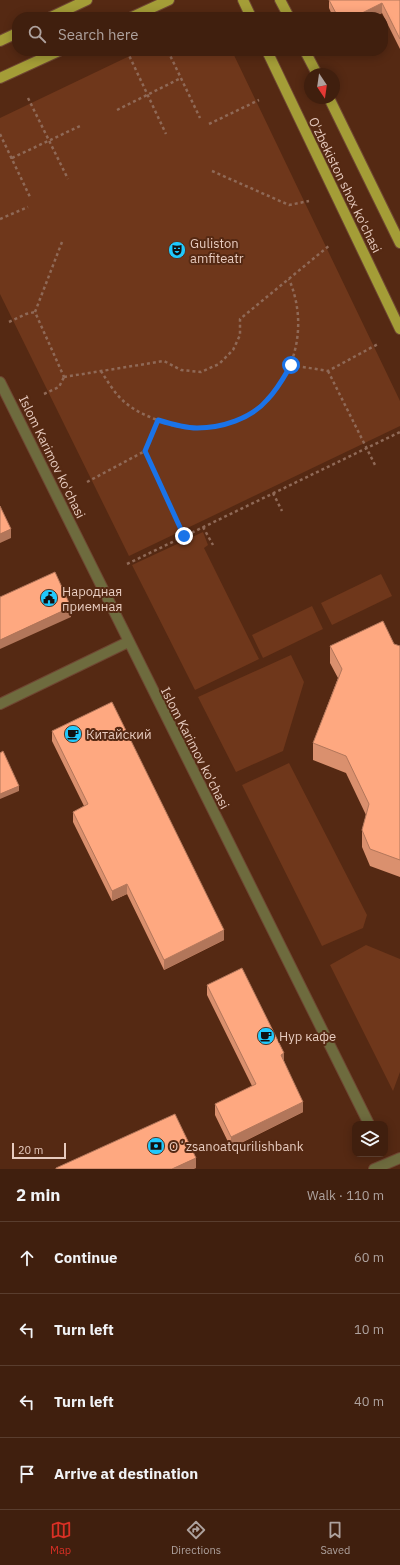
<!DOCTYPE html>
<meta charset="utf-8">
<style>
:root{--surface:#401f0e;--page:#4b2c1c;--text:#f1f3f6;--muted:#aea29e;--line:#593d2e;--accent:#d93025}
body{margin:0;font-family:"IBM Plex Sans",sans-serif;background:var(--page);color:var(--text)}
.controls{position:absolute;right:12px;bottom:12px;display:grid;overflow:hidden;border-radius:8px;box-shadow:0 2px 10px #0003}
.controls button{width:36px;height:36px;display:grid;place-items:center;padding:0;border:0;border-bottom:1px solid var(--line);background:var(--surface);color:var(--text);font:20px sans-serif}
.compass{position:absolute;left:304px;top:68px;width:36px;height:36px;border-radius:50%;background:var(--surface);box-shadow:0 2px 10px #0003;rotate:167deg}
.scale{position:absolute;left:12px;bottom:10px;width:54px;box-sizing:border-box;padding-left:4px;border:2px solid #e7cbbf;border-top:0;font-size:11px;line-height:14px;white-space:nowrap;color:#e7cbbf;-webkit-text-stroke:3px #552913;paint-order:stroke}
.stop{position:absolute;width:12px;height:12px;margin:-9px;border:3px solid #1a73e8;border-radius:50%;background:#fff}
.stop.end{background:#1a73e8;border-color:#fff;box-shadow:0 1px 4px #0008}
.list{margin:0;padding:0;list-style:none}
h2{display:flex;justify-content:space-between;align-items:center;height:52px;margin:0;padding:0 16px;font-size:17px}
h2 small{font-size:13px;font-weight:400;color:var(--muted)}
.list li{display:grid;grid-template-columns:26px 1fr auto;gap:12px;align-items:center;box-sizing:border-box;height:72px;padding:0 16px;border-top:1px solid var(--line)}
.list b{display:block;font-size:15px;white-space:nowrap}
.list em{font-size:13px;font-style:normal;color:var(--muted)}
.icon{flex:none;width:22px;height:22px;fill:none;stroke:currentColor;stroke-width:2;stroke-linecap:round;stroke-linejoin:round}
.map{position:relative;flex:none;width:400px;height:1169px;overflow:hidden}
.search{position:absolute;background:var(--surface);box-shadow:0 2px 10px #0003;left:12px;right:12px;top:12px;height:44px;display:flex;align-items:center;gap:10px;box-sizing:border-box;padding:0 14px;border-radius:16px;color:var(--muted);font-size:15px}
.sheet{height:340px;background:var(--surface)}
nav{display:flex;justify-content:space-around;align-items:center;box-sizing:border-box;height:56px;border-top:1px solid var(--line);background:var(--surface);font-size:11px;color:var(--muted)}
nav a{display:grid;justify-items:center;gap:2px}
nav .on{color:var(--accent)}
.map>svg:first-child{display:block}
.green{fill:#6f371b}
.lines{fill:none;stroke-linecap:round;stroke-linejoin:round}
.minor-casing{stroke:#6f4632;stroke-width:12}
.major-casing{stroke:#6f4632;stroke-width:12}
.path{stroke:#8f6957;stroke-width:2.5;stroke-dasharray:3 3;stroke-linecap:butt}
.minor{stroke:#6e6b3e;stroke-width:10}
.major{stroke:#a49d37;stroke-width:10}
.wall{fill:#da906e}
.shaded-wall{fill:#b2765a}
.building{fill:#fea880;stroke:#b2765a}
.route{stroke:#1a73e8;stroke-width:5}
.labels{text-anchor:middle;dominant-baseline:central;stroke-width:4;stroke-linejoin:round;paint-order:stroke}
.street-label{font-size:13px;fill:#e7cbbf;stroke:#552913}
.poi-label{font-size:13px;fill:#e7cbbf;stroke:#552913;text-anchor:start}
</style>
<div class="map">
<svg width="400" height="1169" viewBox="0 0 400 1169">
<rect width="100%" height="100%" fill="#552913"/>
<path class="green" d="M140 51H232L400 401V426L129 556 0 294V118Z
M203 532 208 545 204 548 259 659 195 690 132 565Z
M381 574 392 596 332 625 321 603Z
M312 606 323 629 263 658 252 635Z
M291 655 304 682 283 751 236 772 198 697Z
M289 763 367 915 363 928 322 946 242 785Z
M366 945 400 959V1072L393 1091 330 965Z"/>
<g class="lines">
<defs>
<path id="minor" d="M0 382 369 1124
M0 704 128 642
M374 1169 400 1158"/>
<path id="major" d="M243 0 251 17
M280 0 289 17
M51 17 87 0
M132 17 169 0
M0 41 17 33
M267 51 400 329
M305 51 317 74
M0 78 59 51
M329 98 400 243"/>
</defs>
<use href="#minor" class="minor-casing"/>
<use href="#major" class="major-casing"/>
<path class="path" d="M127 51 166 134
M168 51 200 118
M28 98 68 179
M117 110 181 78
M209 124 259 100
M0 134 30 197
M12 158 80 126
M212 171 289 205 309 201
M0 219 28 207
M62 242 35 312 64 377
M9 322 26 314 35 312
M291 365 328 371 378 344
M101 371C108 382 116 396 127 404 138 413 152 418 165 423 254 451 324 362 289 279
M328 371 375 465
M64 377 164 361 181 370 201 372 219 364 233 350 240 335V319L330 245
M44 394 59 387 64 377
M145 451 184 536
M87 482 145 451 158 420
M273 493 282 511
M203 527 213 545
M127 564 400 432"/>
<use href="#minor" class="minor"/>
<use href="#major" class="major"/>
</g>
<path class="wall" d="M329 0H400V49L382 13 374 17H333L329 8Z
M394 644 400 646V877L370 866 362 847V830L366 815 346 773 313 760V743L338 678 330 663V646Z
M52 731 224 940 164 970 127 894 112 901 73 822V812L84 806 52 741Z
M207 985 284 1061 303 1112 231 1148 215 1115V1104L252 1086 207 995Z"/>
<path class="shaded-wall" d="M382 3V13L374 17H354Z
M11 529V538L0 543V534Z
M71 607V617L0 649V640Z
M19 786V791L0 799V794Z
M127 884V894L112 901V891Z
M224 930V940L164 970V960Z
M284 1053V1064L281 1055Z
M303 1102V1112L231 1148V1137Z
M196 1158V1168L194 1169H172Z"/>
<path class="building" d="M329 0H400V39L382 3 354 17H338Z
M0 506 11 529 0 534Z
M55 572 71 607 0 640V597Z
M383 621 394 644 400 646V860L370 849 362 830 369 804 346 756 313 743 342 669 330 646Z
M112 702 224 930 164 960 127 884 112 891 73 812 88 804 52 731Z
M3 751 19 786 0 794V753Z
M242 968 284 1053 281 1055 303 1102 231 1137 215 1104 256 1084 207 985Z
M175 1114 196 1158 172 1169H56V1168Z"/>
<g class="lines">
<path class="route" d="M184 536 145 451 158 420C171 424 184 428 197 428 221 428 251 419 267 400 277 390 284 377 291 365"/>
</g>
<defs>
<symbol id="theatre-disc" viewBox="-11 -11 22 22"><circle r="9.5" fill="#20c9fd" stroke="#552913"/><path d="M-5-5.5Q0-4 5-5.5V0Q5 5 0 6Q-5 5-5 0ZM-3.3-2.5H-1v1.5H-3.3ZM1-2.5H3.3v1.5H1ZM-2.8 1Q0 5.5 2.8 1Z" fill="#111"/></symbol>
<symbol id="civic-disc" viewBox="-11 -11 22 22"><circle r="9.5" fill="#20c9fd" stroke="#552913"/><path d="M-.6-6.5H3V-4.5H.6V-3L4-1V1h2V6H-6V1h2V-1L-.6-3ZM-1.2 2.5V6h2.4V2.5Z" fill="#111"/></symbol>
<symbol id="cafe-disc" viewBox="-11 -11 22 22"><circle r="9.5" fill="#20c9fd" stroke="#552913"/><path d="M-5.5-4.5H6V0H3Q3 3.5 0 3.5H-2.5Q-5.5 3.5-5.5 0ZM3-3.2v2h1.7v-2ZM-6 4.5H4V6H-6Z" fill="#111"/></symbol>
<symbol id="bank-disc" viewBox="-11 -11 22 22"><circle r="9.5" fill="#20c9fd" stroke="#552913"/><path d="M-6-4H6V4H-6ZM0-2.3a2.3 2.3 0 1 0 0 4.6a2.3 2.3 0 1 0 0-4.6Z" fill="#111"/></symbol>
</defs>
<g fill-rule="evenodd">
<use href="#theatre-disc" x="167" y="240" width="20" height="20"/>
<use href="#civic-disc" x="39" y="588" width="20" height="20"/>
<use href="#cafe-disc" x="63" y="724" width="20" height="20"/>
<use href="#cafe-disc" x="256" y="1026" width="20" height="20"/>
<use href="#bank-disc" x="146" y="1136" width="20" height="20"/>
</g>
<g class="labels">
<g class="street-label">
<text transform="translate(345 185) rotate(64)">O'zbekiston shox ko'chasi</text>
<text transform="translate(52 457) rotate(64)">Islom Karimov ko'chasi</text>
<text transform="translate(195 748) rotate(63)">Islom Karimov ko'chasi</text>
</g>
<g class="poi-label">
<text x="190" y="243">Guliston<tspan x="190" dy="15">amfiteatr</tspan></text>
<text x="62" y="591">Народная<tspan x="62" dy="15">приемная</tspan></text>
<text x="86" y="734">Китайский</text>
<text x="279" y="1036">Нур кафе</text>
<text x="169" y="1146">Oʻzsanoatqurilishbank</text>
</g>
</g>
</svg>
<div class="controls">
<button><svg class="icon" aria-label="layers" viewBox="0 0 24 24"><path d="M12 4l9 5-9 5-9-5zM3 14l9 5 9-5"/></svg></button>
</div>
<svg class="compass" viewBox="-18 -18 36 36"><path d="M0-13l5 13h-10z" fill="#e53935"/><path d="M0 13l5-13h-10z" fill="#aea29e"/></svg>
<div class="scale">20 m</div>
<div class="stop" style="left:291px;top:365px"></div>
<div class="stop end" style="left:184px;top:536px"></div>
<div class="search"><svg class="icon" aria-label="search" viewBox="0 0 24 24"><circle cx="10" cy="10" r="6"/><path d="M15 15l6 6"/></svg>Search here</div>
</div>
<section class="sheet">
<h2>2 min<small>Walk · 110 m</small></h2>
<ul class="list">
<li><svg class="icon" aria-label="ahead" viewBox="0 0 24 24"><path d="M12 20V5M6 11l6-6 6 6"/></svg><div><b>Continue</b></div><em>60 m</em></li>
<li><svg class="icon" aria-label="left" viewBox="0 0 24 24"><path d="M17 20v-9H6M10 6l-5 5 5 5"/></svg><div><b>Turn left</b></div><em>10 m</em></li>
<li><svg class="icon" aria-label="left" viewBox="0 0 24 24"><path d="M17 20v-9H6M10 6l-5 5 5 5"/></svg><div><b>Turn left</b></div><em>40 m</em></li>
<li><svg class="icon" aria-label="arrive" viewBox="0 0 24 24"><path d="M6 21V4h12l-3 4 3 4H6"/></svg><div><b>Arrive at destination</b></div></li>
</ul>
</section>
<nav>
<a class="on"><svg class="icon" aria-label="map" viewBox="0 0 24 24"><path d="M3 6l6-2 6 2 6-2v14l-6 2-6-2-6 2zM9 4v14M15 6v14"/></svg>Map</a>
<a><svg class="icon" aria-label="directions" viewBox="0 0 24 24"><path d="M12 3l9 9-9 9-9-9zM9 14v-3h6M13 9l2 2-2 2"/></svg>Directions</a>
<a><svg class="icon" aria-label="saved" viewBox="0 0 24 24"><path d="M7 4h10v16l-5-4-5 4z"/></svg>Saved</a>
</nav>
